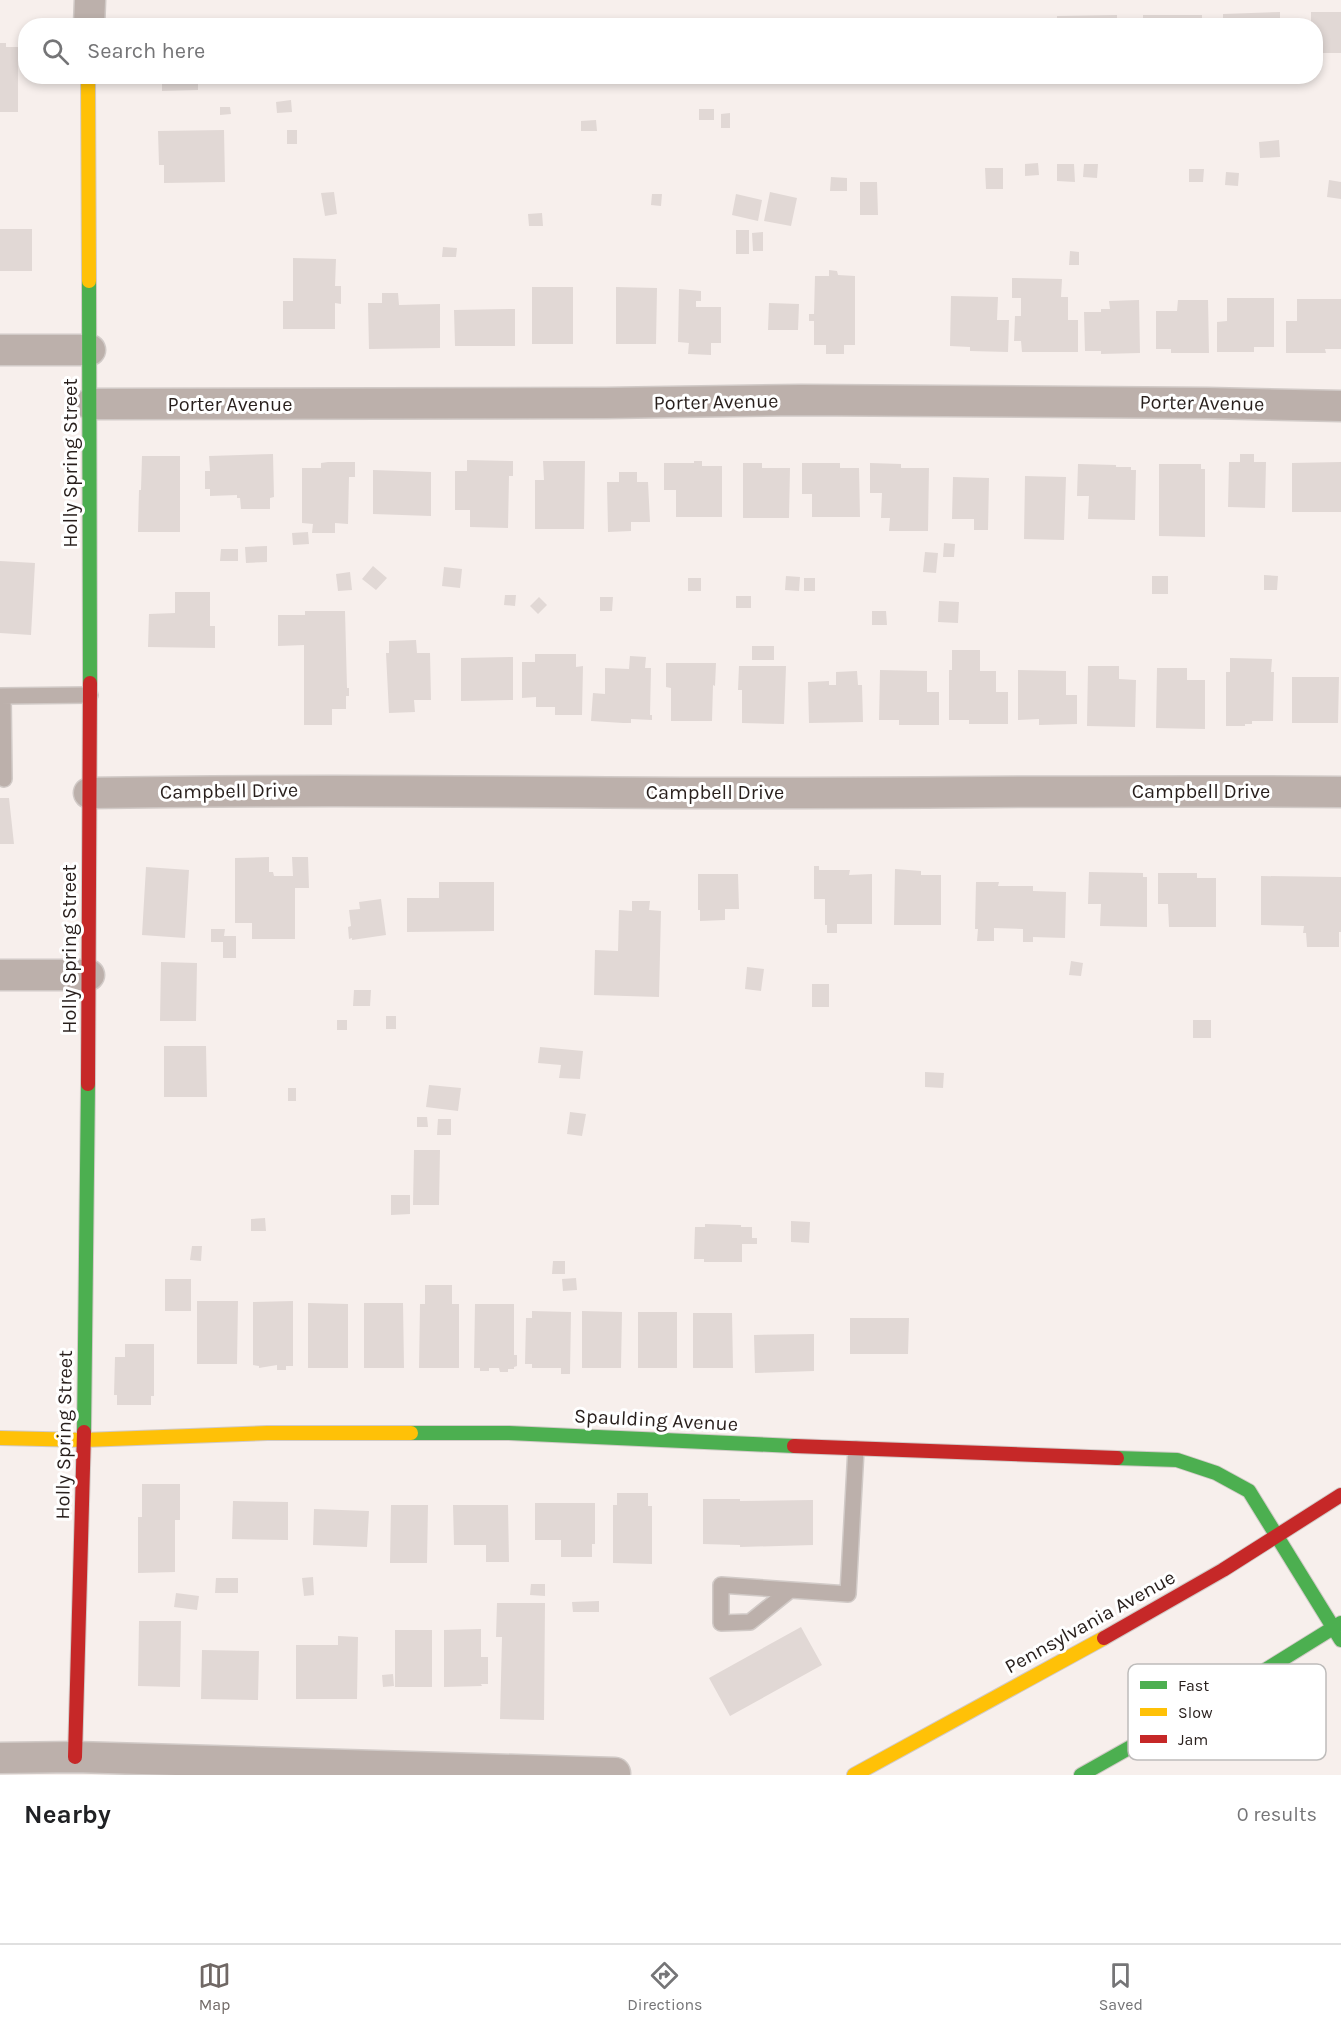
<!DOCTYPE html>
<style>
:root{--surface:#fff;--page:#f2f2f2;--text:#202124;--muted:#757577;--line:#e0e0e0;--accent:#706865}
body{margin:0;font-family:Karla,sans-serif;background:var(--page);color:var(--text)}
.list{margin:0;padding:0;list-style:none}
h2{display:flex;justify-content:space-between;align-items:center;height:78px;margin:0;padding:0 24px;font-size:26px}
h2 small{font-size:20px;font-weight:400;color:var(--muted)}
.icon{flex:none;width:33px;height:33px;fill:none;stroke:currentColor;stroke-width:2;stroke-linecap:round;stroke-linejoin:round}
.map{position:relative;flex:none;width:1341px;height:1775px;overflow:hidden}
.search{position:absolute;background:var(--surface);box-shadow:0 3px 9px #0003;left:18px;right:18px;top:18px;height:66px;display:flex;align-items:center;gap:15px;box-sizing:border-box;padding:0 21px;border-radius:24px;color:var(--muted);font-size:22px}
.sheet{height:168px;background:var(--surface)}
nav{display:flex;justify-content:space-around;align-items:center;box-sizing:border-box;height:84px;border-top:2px solid var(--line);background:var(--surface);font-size:16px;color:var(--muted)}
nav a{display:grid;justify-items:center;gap:3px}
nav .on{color:var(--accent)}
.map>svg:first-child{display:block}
.building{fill:#e1d8d5}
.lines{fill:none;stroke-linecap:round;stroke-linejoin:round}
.lane-casing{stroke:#d1cac7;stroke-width:18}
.street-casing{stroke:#d1cac7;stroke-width:33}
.fast-casing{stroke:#d1cac7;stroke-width:16}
.slow-casing{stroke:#d1cac7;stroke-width:16}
.jam-casing{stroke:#d1cac7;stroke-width:16}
.lane{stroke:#bcb0ab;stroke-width:15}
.street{stroke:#bcb0ab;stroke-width:30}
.fast{stroke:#4caf50;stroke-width:14}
.slow{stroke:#ffc107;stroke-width:14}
.jam{stroke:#c62828;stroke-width:14}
.labels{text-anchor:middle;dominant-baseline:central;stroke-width:6;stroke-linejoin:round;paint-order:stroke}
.street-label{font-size:20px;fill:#281f1c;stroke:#fff}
.key{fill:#fff;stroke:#bebcbb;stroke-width:1.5}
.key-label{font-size:16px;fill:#281f1c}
</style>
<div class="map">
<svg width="1341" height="1775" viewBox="0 0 1341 1775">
<rect width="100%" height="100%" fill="#f7efec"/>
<path class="building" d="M1280 12V26H1223V14Z
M1311 12H1341V53H1316V26H1311Z
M1117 15V26H1057V16Z
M1143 15H1202V26H1143Z
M616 20V26H563V24Z
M890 20H951V26H890Z
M1034 20V26H974V22Z
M827 22H851V26H827Z
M0 43H6V47H18V112H0Z
M162 76H198V90L162 91Z
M291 100 292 112 277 113 276 102Z
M220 107H230L231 114 220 115Z
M699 109H714V120H699Z
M730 113V128H721V114Z
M596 120 597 131H581V121Z
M224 130 225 182 164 183V165H159L158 131Z
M287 130H297V144H287Z
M1279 140 1280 157 1260 158 1259 142Z
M1038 163 1039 175 1025 176V164Z
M1057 164H1074L1075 182 1057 181Z
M1084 164H1098L1097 178 1083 177Z
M985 168H1003V189H986Z
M1189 169H1204L1203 182H1189Z
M1226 172 1239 173 1238 186 1225 185Z
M831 177 847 178V191H830Z
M1329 180 1341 182V199L1327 197Z
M860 182H877L878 215H860Z
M334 192 337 214 325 216 321 193Z
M770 192 797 198 791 226 764 221Z
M652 194H662L661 206 651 205Z
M736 194 762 200 758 221 732 215Z
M542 213 543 226H529L528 214Z
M0 229H32V271H0Z
M736 230H749V254H736Z
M763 232V251H753L752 233Z
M443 247 457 248 456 257H442Z
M1070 251 1079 252V265H1069Z
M293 258 336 259 335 286H341V304L335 303V329H283V301H293Z
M829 270 837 271 838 275 855 276V345H844V354H826V345H814V321H809V314H814L815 276H829Z
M1012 278 1062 279 1061 297H1068V320H1078V352H1022L1021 341H1014L1015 316H1021V298H1012Z
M532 287H573V344H532Z
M616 287 657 288 656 344H616Z
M679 289 701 291V301H696V307H721V343H711V355L688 354 689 343 678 342Z
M382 293H398L399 305 440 304V348L369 349 368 303H382Z
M951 296 998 297 997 320H1009L1008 352 970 351V347L950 346Z
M1227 298H1274V347H1254V352H1217V322L1227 321Z
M1297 299H1341V349H1325L1326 353H1286V321H1297Z
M1139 300 1140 353 1101 354V351H1085L1084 312H1101V309H1110L1109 301Z
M1178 300H1208L1209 353H1171V349H1156V311H1177Z
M769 303 799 304 798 330H768Z
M515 309V346H455L454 310Z
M273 454 274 497 270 498V509H241L240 498H237V495L210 496V489H205V471H210L209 456Z
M1240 454H1254V462H1266L1265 508 1228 507 1229 462H1240Z
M142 456H180V532H138L139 490H141Z
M467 460 513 461V476H509L508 528 470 527V510H455V471H467Z
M543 461H585L584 529H535V480H544Z
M694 461H702V466H722V517H676V490H664V463H694Z
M328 462H355V477H349L348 524 335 523V533H312L313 524 302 523V468H321V463Z
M1341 462V512H1292V463Z
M743 463H762V468H790L789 518H743Z
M802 463H840V468H859L860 517H812V494H802Z
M870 463 901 464V468H929L928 531H889L890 518H881L882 493H870Z
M1078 464 1116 465V467H1131V470H1136L1135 520 1088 519 1089 496H1077Z
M1159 464H1201V469H1205V537L1159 536Z
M373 470 431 472V516L373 514Z
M619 472H637V482H648L650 522H631V531L608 532 607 482H619Z
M1025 476 1066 477 1064 540 1024 539Z
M953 477 989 478 988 530H974V519H952Z
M308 532 309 544 293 545 292 533Z
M944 543 955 544 954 557H943Z
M267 546V562L246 563 245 547Z
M221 549H238V561H220Z
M925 552 938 553 936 573 923 572Z
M0 561 35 563 31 635 0 633Z
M373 566 387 578 376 590 362 579Z
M444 567 462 569 460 588 442 586Z
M350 572 352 590 338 591 336 574Z
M1264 575 1278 576 1277 590H1264Z
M786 576 800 577 799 591 785 590Z
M1152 576H1168V594H1152Z
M688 578H701V591H688Z
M804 578H815V591H804Z
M175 592H210V626H215V648L148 647 149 614 175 613Z
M505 595H516L515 606 504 605Z
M736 596H751V608H736Z
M539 597 547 605 538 614 530 606Z
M600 597H613L612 611H600Z
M939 601 959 602 958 623 938 622Z
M305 611H345L347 688H349V696H346V709H332V725H304V645L278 646V615H305Z
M872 611H886L887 625H872Z
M416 640 417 653H430L431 700H414L415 712 389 713 386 653H389V641Z
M752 646H774V660H752Z
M952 650H980V671H996V692H1008V724H969V720H949V670H952Z
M535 654H576V667L583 666 582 715H555V707H536V697L522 698V662H535Z
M630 656 646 657 645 668H651L650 715H652V720L631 719V723H623L591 721 593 693 605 694V668L629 669Z
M513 657V700L461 701V658Z
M1230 658 1272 659 1271 672H1274L1273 721H1252V724H1245V726H1226V672H1230Z
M666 663H716L715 686 713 685 712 721H671V688L666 687Z
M739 666H786L784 724 742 723V690H738Z
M1088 666H1119V679L1136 680 1135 727 1087 726Z
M1157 668H1187V680H1205V729L1156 728Z
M880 670 927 671V692H939V725H899V720H879Z
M1018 670 1066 671V695H1077V724L1039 725V719L1018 720Z
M857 671 858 685H862L863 722 809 723 808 682 829 681V685H836V672Z
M1292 677H1339L1338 723H1292Z
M0 798H9L14 844H0Z
M269 857V872H273L274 876H293L292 857H308L309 888H295V939H252V923H235V858Z
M814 866H819V870H850L849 875 872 874V924H837V933H827V925H825V899H814Z
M146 867 189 870 185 938 142 935Z
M895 869 921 871V875H941V925H894Z
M1089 872 1143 873V877H1147V927L1100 926 1101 904H1088Z
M1158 873H1197V878H1216V927H1169L1168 904H1158Z
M698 874H738L739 909H725V920L700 921V910H698Z
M1261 876 1341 877V932H1339V947H1307L1306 933H1303L1304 926 1261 925Z
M439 882H494V931L407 932V898H439Z
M976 882H999L998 886H1033V891L1066 892 1065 938 1033 937V942H1023V929L994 928V941H977L978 929H975Z
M381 899 386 935 352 940V938L349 939 348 927 351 926 349 910 360 909 359 902Z
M632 901H650L649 910 661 911 659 997 594 995 595 950 618 951 619 910 632 911Z
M211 929H225L224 936H236V958H223V942H211Z
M1071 961 1083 963 1081 976 1069 975Z
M161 962 197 963 196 1021H160Z
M747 967 764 969 761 991 745 989Z
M812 984H829V1007H812Z
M354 990H371L370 1006H353Z
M386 1016H396V1029H386Z
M337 1020H347V1030H337Z
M1193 1020H1211V1038H1193Z
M164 1046H206L207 1097H164Z
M540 1047 583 1051 580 1079 559 1078 561 1065 538 1063Z
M925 1072 944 1073 943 1088 925 1087Z
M429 1085 461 1088 458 1111 426 1107Z
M288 1088H296V1101H288Z
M570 1112 586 1114 582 1136 567 1134Z
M417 1117H427L428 1127H417Z
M438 1119H451V1135H437Z
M414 1150H440L439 1205H413Z
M391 1195H410V1214L391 1215Z
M265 1218 266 1231H251V1219Z
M791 1221 810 1222 809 1243 791 1242Z
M705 1224 741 1225V1227H752V1238H757V1244H742V1262H704V1259H694L695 1227H705Z
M192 1246H202L201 1261 190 1260Z
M553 1261H565V1274H552Z
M576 1278 577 1290 563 1291 562 1279Z
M165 1279H191V1311H165Z
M425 1285H452V1304H459V1368H419L420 1304H425Z
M197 1301H238L237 1364H197Z
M293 1301V1366H286V1370H277V1365L259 1368V1366L253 1365V1302Z
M308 1303 348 1304V1368H308Z
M364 1303H403L404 1368H364Z
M475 1304H514V1355H517V1366L514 1367V1369H508V1372H500L499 1368H489V1371H480V1368H474Z
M532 1311 571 1312 570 1374H561V1368H532V1364H525L526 1318H532Z
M582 1311 622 1312 621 1368H582Z
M638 1312H677V1368H638Z
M693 1313H732L733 1368H693Z
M850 1318H909L908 1354H850Z
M814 1334V1371L755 1373 754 1335Z
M125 1344H154V1396H151V1405H117V1395H114L115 1357H125Z
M142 1484H180V1520H175V1572L138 1573V1517H142Z
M617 1493H648V1506H652V1564L613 1563V1505H617Z
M703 1499H740V1501L813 1500V1545L740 1547V1545L703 1544Z
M233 1501 288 1502V1540L232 1539Z
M535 1503H595V1544H592V1557H561V1540H535Z
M391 1505H428L427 1563H390Z
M453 1505H508L509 1562H486V1545H454Z
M314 1509 369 1511 367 1547 313 1545Z
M313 1577 314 1595 304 1596 302 1578Z
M216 1578H238V1593H215Z
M531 1584H545V1596L530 1595Z
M176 1593 199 1596 197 1610 174 1607Z
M599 1601V1612H573L572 1602Z
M497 1603H545L544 1720 500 1719 502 1637H496Z
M139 1621H181L180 1687 138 1686Z
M801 1627 822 1665 730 1716 709 1678Z
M481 1629V1657H488V1684H481L482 1686 444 1687V1630Z
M395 1630H432V1687H395Z
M338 1636 358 1637 357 1699H296V1645H338Z
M202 1650 259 1651 258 1700 201 1699Z
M393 1674 394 1686 383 1687 382 1675Z"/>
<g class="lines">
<defs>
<path id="lane" d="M0 696 90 695
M3 696 4 779
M789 1591 750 1622 721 1623V1585L848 1594 856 1449"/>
<path id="street" d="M89 26 90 0
M0 350H90
M90 404 606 403 801 400 1208 403 1341 406
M89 793C301 789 513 792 725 793 930 793 1136 790 1341 792
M0 975H89
M0 1758 75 1757 615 1773"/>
<path id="fast" d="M89 281 90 683
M84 1432 88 1084
M411 1433H509L794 1446
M1117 1458 1177 1460 1216 1473 1249 1491 1341 1640
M1081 1775 1246 1682 1341 1623"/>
<path id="slow" d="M88 76 89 281
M0 1438 84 1440 267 1433H411
M854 1775 1104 1638"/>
<path id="jam" d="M88 1084 90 683
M794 1446 1117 1458
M1104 1638 1223 1570 1341 1495
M75 1757 84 1432"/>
</defs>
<use href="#lane" class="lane-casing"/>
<use href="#street" class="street-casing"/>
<use href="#fast" class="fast-casing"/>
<use href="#slow" class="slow-casing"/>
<use href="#jam" class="jam-casing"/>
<use href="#lane" class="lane"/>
<use href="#street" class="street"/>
<use href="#fast" class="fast"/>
<use href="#slow" class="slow"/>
<use href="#jam" class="jam"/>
</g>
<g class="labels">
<g class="street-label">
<text transform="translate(716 402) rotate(-1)">Porter Avenue</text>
<text transform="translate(1202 403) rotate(1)">Porter Avenue</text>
<text x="230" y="404">Porter Avenue</text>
<text transform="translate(70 463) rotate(-90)">Holly Spring Street</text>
<text transform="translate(229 791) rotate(-1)">Campbell Drive</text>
<text x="1201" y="791">Campbell Drive</text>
<text x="715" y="792">Campbell Drive</text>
<text transform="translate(69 949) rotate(-90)">Holly Spring Street</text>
<text transform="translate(656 1420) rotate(3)">Spaulding Avenue</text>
<text transform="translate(64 1435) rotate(-89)">Holly Spring Street</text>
<text transform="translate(1090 1622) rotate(-29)">Pennsylvania Avenue</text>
</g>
</g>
<rect x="1128" y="1664" width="198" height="96" rx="9" class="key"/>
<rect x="1140" y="1681" width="27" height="8" fill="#4caf50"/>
<rect x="1140" y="1708" width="27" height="8" fill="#ffc107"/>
<rect x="1140" y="1735" width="27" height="8" fill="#c62828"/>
<g class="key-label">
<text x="1178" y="1691">Fast</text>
<text x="1178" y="1718">Slow</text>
<text x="1178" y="1745">Jam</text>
</g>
</svg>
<div class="search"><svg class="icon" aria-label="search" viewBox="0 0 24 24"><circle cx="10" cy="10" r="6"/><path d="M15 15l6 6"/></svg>Search here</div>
</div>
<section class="sheet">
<h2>Nearby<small>0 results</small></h2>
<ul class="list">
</ul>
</section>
<nav>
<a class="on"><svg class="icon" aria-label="map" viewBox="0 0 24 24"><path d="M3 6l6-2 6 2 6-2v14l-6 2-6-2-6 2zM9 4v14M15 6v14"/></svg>Map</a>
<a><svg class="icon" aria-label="directions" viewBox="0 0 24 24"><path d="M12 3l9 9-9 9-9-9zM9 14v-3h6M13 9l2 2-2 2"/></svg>Directions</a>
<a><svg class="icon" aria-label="saved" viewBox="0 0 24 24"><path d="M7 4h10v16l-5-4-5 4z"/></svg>Saved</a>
</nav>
